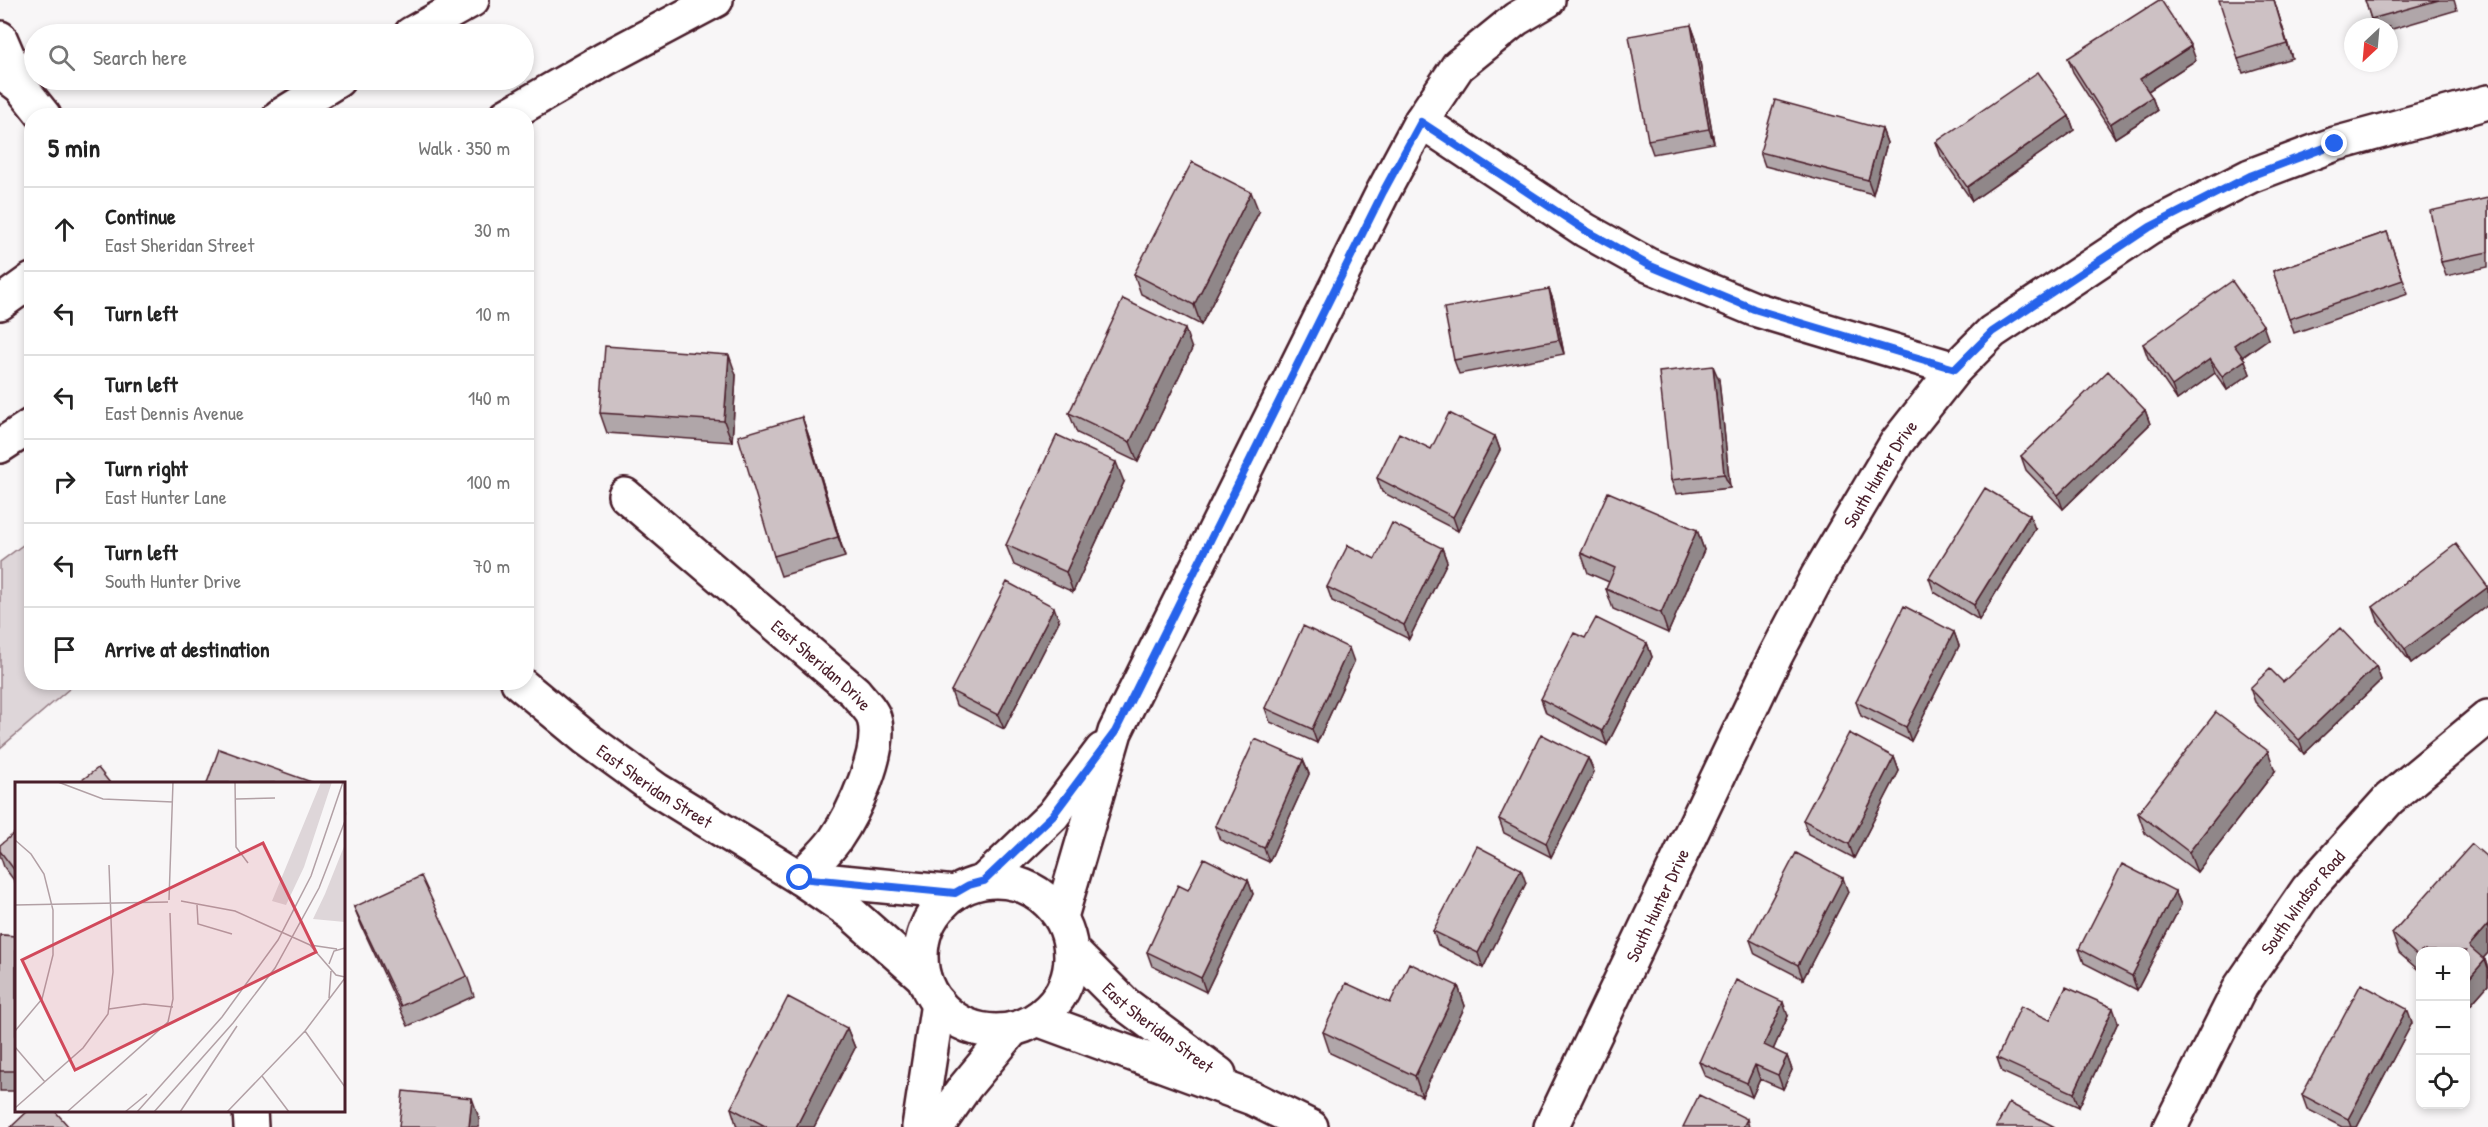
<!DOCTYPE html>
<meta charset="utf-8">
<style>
:root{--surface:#fff;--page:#f2f2f2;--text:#222;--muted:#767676;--line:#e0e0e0}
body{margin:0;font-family:"Patrick Hand",sans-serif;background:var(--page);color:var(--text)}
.controls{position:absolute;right:18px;bottom:18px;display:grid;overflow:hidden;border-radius:12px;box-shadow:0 3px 9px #0003}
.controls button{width:54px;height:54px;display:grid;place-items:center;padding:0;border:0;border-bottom:2px solid var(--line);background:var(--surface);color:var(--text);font:30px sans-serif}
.compass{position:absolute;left:2344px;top:18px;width:54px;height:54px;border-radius:50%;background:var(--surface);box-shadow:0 3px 9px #0003;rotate:206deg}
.stop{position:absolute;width:18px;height:18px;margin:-14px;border:4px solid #2563eb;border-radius:50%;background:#fff}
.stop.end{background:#2563eb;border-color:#fff;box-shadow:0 2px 6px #0008}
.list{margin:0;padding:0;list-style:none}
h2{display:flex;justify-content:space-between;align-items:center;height:78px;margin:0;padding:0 24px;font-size:26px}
h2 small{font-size:20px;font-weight:400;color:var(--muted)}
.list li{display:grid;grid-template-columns:39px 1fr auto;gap:18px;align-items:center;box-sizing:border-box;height:84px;padding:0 24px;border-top:2px solid var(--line)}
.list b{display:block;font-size:22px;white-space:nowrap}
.list p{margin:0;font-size:20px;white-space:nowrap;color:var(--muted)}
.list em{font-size:20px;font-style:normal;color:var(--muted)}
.icon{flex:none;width:33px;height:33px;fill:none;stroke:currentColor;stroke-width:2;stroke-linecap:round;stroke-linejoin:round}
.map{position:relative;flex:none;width:2488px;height:1127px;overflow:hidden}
.search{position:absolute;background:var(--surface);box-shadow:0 3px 9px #0003;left:24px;top:24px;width:510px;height:66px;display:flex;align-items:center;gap:15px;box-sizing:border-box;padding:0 21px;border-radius:33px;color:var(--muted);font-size:22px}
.panel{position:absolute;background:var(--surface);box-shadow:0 3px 9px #0003;left:24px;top:108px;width:510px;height:582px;border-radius:24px}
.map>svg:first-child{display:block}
.green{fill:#ded6d9;stroke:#947a82;stroke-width:1.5}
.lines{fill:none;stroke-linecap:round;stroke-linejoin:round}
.street-casing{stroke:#4a1f2b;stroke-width:38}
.secondary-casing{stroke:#4a1f2b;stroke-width:38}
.highway-casing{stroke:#4a1f2b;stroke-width:38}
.street{stroke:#fff;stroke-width:33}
.secondary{stroke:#fff;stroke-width:33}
.highway{stroke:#fff;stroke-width:33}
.wall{fill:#b0a6a9;stroke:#4a1f2b;stroke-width:1.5}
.shaded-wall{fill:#908789;stroke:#4a1f2b;stroke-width:1.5}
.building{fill:#cdc1c4;stroke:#4a1f2b;stroke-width:1.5}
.route{stroke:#2563eb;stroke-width:8}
.labels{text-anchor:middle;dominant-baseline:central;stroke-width:5;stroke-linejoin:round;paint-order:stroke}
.street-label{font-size:18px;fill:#4a1f2b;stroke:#fff}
.inset-road{fill:none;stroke:#b2a0a5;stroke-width:1.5}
.view{fill:#d1495b;fill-opacity:0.15;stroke:#d1495b;stroke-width:3}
.inset-edge{fill:none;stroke:#4a1f2b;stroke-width:3}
</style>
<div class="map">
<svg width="2488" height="1127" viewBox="0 0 2488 1127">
<rect width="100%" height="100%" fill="#f8f6f7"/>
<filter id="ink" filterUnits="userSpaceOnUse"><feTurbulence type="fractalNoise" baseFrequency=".0167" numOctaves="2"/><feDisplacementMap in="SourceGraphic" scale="12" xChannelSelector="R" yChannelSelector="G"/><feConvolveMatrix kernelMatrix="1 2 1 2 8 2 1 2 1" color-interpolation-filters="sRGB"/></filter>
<g filter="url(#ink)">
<path class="green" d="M31 539 32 682 76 683 0 748V562Z"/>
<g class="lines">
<defs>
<g id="street">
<path d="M1421 121 1585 230 1648 265 1754 309 1955 369"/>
<path id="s1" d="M625 495 855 692C861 700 872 710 874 718 884 750 853 814 835 840 825 854 811 866 800 878"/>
<path id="s2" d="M1071 950 1125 1004 1219 1074"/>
<path d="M1037 1019 1252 1098 1311 1127"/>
<path d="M250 1110 251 1127"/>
<path id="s3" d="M1551 1127 1776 655 1817 577 1897 442 1955 369 1992 332 2150 227 2250 176 2335 144 2488 102"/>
<path id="s4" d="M2170 1127 2241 986 2308 889 2389 799 2488 717"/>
</g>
<g id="secondary">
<path d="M0 38 21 87"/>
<path d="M0 71 21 87 44 116"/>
<path id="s5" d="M518 682 587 739 657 790 800 878 851 913 924 978"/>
<path d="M802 878 955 893"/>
<path d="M984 881 1053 815 1102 750"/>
<circle cx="996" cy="956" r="75"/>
<path d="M1061 917 1115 732 1383 192 1421 121 1458 66 1516 19 1548 0"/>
<path d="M919 1127 938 1003"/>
<path d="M937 1127 965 1087 1013 1029"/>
</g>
<path id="highway" d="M411 34 472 0
M280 116 338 80
M506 116 605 59 716 0
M0 303 32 280
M0 446 32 425"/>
</defs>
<use href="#street" class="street-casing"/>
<use href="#secondary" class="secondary-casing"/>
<use href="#highway" class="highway-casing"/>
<use href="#street" class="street"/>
<use href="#secondary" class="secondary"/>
<use href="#highway" class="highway"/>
</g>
<path class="wall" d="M2274 0 2292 58 2243 73 2238 59Z
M2365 0H2454L2457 10 2389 30V27H2374Z
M1691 25 1696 39 1714 143 1653 154 1648 140Z
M2068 58 2196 60 2148 91 2152 97 2157 111 2115 138 2073 72Z
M2069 116 2074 130 1972 201 1941 156 1936 142Z
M1882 129 1887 143 1873 194 1765 166 1760 152Z
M2488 198V267L2446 276 2441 262Z
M1259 212 1201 325 1141 294 1134 274Z
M2387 232 2408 294 2294 333 2273 271Z
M1549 289 1554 303 1564 354 1459 374 1454 360Z
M2268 339 2243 357 2250 374 2227 390 2215 373 2177 400 2148 358 2143 344Z
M1192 349 1138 462 1077 433 1069 413Z
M736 375 732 442 607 433 600 413Z
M1719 380 1730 488 1676 494 1671 480Z
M2145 410 2150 424 2063 509 2026 470 2021 456Z
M802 417 809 437 845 557 781 576 774 556Z
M1495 436 1500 450 1458 531 1382 492 1377 478 1431 449Z
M1124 482 1073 592 1014 565 1006 545Z
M2035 529 1979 620 1934 592 1929 578Z
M1697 530 1704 550 1668 633 1613 609 1606 589 1609 582 1588 573 1581 553Z
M1442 548 1447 562 1409 639 1332 601 1327 587 1375 559Z
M2488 586V605L2411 663 2378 621 2373 607Z
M1059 621 1004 729 956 705 951 691Z
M1954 632 1959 646 1911 741 1861 716 1856 702Z
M1585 638 1647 643 1652 657 1607 745 1546 713 1541 699Z
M1354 662 1317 743 1270 722 1265 708Z
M2376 666 2381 680 2304 754 2255 702 2250 688Z
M1894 757 1899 771 1854 858 1808 834 1803 820Z
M1588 758 1594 772 1551 857 1504 833 1499 819Z
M1303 760 1309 774 1269 862 1220 840 1215 826Z
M2275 771 2197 872 2145 833 2138 813Z
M16 832V883L4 867 0 855V851Z
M2488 858V953L2483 958 2485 960 2488 969V985L2466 1010V951H2421V972L2399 953 2392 933Z
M1248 880 1253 894 1206 992 1152 966 1147 952 1188 890Z
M1526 883 1483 968 1438 945 1433 931Z
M2175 891 2181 905 2137 990 2084 963 2079 949Z
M1848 892 1803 979 1755 954 1750 940Z
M354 907 467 976 474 996 408 1026 362 927Z
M0 935 16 936V1091H0Z
M1458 986 1465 1006 1422 1096 1330 1053 1323 1032 1390 1003Z
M1788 1016 1773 1050 1787 1056 1792 1070 1783 1089 1760 1079 1752 1097 1705 1076 1699 1062Z
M2050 1020 2118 1022 2079 1107 2002 1072 1997 1058Z
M2412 1023 2357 1127H2342L2307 1109 2302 1095Z
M847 1028 855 1048 814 1127H737L731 1108Z"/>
<path class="shaded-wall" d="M2274 0 2292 58 2287 44Z
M1691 25 1696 39 1714 143 1709 129Z
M2191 46 2196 60 2145 93 2140 79Z
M2152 97 2157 111 2115 138 2110 124Z
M2069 116 2074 130 1972 201 1967 187Z
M1882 129 1887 143 1873 194 1868 180Z
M1251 192 1259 212 1201 325 1194 305Z
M1549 289 1554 303 1564 354 1559 340Z
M2263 325 2268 339 2239 359 2234 345Z
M1185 329 1192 349 1138 462 1130 442Z
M729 355 736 375 732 442 724 421Z
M2210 359 2215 373 2177 400 2172 386Z
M2245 360 2250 374 2227 390 2222 376Z
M1713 366 1719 380 1730 488 1724 474Z
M2145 410 2150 424 2063 509 2058 495Z
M802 417 809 437 845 557 838 537Z
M1495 436 1500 450 1458 531 1453 517Z
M1116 462 1124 482 1073 592 1066 572Z
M2030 515 2035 529 1979 620 1974 605Z
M1697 530 1704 550 1668 633 1661 613Z
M1442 548 1447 562 1409 639 1404 625Z
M2488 587V605L2411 663 2405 649Z
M1054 607 1059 621 1004 729 998 715Z
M1954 632 1959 646 1911 741 1906 727Z
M1647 643 1652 657 1607 745 1602 731Z
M1349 648 1354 662 1317 743 1312 729Z
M2376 666 2381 680 2304 754 2299 740Z
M2268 751 2275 771 2197 872 2189 852Z
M1894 757 1899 771 1854 858 1849 844Z
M1588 758 1594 772 1551 857 1546 843Z
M1303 760 1309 774 1269 862 1264 848Z
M344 806 346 812 344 819Z
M1521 869 1526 883 1483 968 1478 953Z
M1843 878 1848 892 1803 979 1798 965Z
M1248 880 1253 894 1206 992 1201 978Z
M2175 891 2181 905 2137 990 2132 976Z
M2488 924V953L2476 966 2469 946Z
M2485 960 2488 969V985L2466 1010V982Z
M1458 986 1465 1006 1422 1096 1415 1076Z
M1783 1002 1788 1016 1769 1059 1764 1045Z
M2113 1008 2118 1022 2079 1107 2074 1093Z
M2407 1009 2412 1023 2357 1127H2351L2348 1119Z
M847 1028 855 1048 814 1127H796Z
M1787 1056 1792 1070 1783 1089 1778 1075Z
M1755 1065 1760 1079 1752 1097 1747 1083Z
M472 1098 479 1118V1127H469Z
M1747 1119 1749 1127H1743Z"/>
<path class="building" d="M2159 0H2161L2191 46 2140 79 2152 97 2110 124 2068 58Z
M2219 0H2274L2287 44 2238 59Z
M2365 0H2439L2371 19Z
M1691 25 1709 129 1648 140 1629 36Z
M2038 72 2069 116 1967 187 1936 142Z
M1775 100 1882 129 1868 180 1760 152Z
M1192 162 1251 192 1194 305 1134 274Z
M2488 198V252L2441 262 2430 211Z
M2387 232 2403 280 2289 319 2273 271Z
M2232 281 2263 325 2234 345 2245 360 2222 376 2210 359 2172 386 2143 344Z
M1549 289 1559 340 1454 360 1444 308Z
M1123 299 1185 329 1130 442 1069 413Z
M605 346 729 355 724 421 600 413Z
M1713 366 1724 474 1671 480 1659 372Z
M2108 371 2145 410 2058 495 2021 456Z
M1449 413 1495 436 1453 517 1377 478 1399 433 1431 449Z
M802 417 838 537 774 556 738 436Z
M1057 435 1116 462 1066 572 1006 545Z
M1985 488 2030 515 1974 605 1929 578Z
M1608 492 1697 530 1661 613 1606 589 1615 568 1581 553Z
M1392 523 1442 548 1404 625 1327 587 1348 545 1375 559Z
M2456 544 2488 587 2405 649 2373 607Z
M1007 582 1054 607 998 715 951 691Z
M1904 606 1954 632 1906 727 1856 702Z
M1596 618 1647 643 1602 731 1541 699 1574 633 1585 638Z
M1303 626 1349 648 1312 729 1265 708Z
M2340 628 2376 666 2299 740 2250 688 2270 669 2283 682Z
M2216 712 2268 751 2189 852 2138 813Z
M1849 733 1894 757 1849 844 1803 820Z
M1541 734 1588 758 1546 843 1499 819Z
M1255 739 1303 760 1264 848 1215 826Z
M219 749 314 783H207Z
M98 768 110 783H78Z
M16 832V872L0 851V845Z
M2472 844 2488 858V924L2469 946 2485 960 2466 982V951H2421V959L2392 933Z
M1477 846 1521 869 1478 953 1433 931Z
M1796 853 1843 878 1798 965 1750 940Z
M1204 858 1248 880 1201 978 1147 952 1178 885 1188 890Z
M2122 864 2175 891 2132 976 2079 949Z
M421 876 467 976 401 1006 354 907Z
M0 935 16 936V1071H0Z
M1409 963 1458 986 1415 1076 1323 1032 1346 983 1390 1003Z
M1736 980 1783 1002 1764 1045 1787 1056 1778 1075 1755 1065 1747 1083 1699 1062Z
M2361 984 2407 1009 2348 1119 2302 1095Z
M2066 987 2113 1008 2074 1093 1997 1058 2021 1006 2050 1020Z
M788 997 847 1028 796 1127H767L731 1108Z
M403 1091 472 1098 469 1127H399Z
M1699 1095 1747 1119 1743 1127H1683Z
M2009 1103 2055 1127H1996Z
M29 1110H54L69 1127H11Z"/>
</g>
<g class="lines" filter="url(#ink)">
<path class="route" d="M800 878 955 893 969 885 984 881 1053 815 1115 732 1383 192 1421 122 1585 230 1648 265 1754 309 1955 369 1992 332 2150 227 2250 176 2335 144"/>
</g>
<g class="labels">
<g class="street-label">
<text stroke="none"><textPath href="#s3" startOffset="732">South Hunter Drive</textPath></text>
<text stroke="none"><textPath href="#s1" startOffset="260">East Sheridan Drive</textPath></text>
<text stroke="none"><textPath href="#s5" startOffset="172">East Sheridan Street</textPath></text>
<text stroke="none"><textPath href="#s4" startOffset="262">South Windsor Road</textPath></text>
<text stroke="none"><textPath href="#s3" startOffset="246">South Hunter Drive</textPath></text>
<text stroke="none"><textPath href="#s2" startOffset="117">East Sheridan Street</textPath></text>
</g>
</g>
<g transform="translate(15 782)">
<rect width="330" height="330" fill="#f8f6f7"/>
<path d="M306 0H317L289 85 271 123 257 119ZM330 62V140L298 137 310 112Z" fill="#ded6d9"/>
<path class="inset-road" d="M43 0 88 17 158 20M220 0 221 65 233 81M221 17 260 16M0 58 16 72 29 92 38 128V173L27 217 0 249M154 118 158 0M166 119 220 129 295 163 322 167M0 123 153 120M182 123 183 142 217 152M295 163 321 193 330 195M314 182 319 169 330 166M314 216 316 189M94 227 129 222 158 225M290 249 330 305M0 265 30 300M247 294 274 330M0 326 68 266 93 232 98 190 94 83M52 330 153 240 158 217 155 131M110 330 132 312M122 330 207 235 263 158 296 94 328 0M139 330 218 241 260 186 304 106 330 39M165 330 222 244M212 330 290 249 330 196"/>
<path class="view" d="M248 61 301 170 60 288 7 178Z"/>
<rect width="330" height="330" class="inset-edge"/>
</g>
</svg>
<div class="controls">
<button>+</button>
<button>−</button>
<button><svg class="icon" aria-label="locate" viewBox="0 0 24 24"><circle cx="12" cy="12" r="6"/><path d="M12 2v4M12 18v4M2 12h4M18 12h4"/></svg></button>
</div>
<svg class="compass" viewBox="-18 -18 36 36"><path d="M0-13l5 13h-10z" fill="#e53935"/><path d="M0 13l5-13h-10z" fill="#767676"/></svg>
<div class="stop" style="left:800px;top:878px"></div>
<div class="stop end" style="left:2335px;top:144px"></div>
<div class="search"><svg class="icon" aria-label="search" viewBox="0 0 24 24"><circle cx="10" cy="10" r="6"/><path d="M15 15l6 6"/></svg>Search here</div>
<section class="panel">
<h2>5 min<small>Walk · 350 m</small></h2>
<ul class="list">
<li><svg class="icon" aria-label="ahead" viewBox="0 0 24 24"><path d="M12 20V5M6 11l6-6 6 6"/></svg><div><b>Continue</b><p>East Sheridan Street</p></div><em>30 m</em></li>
<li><svg class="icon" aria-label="left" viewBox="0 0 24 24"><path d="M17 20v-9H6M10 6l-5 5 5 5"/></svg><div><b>Turn left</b></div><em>10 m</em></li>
<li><svg class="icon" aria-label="left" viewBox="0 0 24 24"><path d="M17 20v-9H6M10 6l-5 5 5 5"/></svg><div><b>Turn left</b><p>East Dennis Avenue</p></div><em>140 m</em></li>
<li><svg class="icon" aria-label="right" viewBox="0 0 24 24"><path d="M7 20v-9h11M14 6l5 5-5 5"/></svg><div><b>Turn right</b><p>East Hunter Lane</p></div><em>100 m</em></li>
<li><svg class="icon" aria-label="left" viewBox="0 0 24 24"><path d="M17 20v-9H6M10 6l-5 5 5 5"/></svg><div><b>Turn left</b><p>South Hunter Drive</p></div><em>70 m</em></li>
<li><svg class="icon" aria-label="arrive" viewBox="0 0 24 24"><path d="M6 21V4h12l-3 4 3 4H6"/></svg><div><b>Arrive at destination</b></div></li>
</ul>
</section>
</div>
